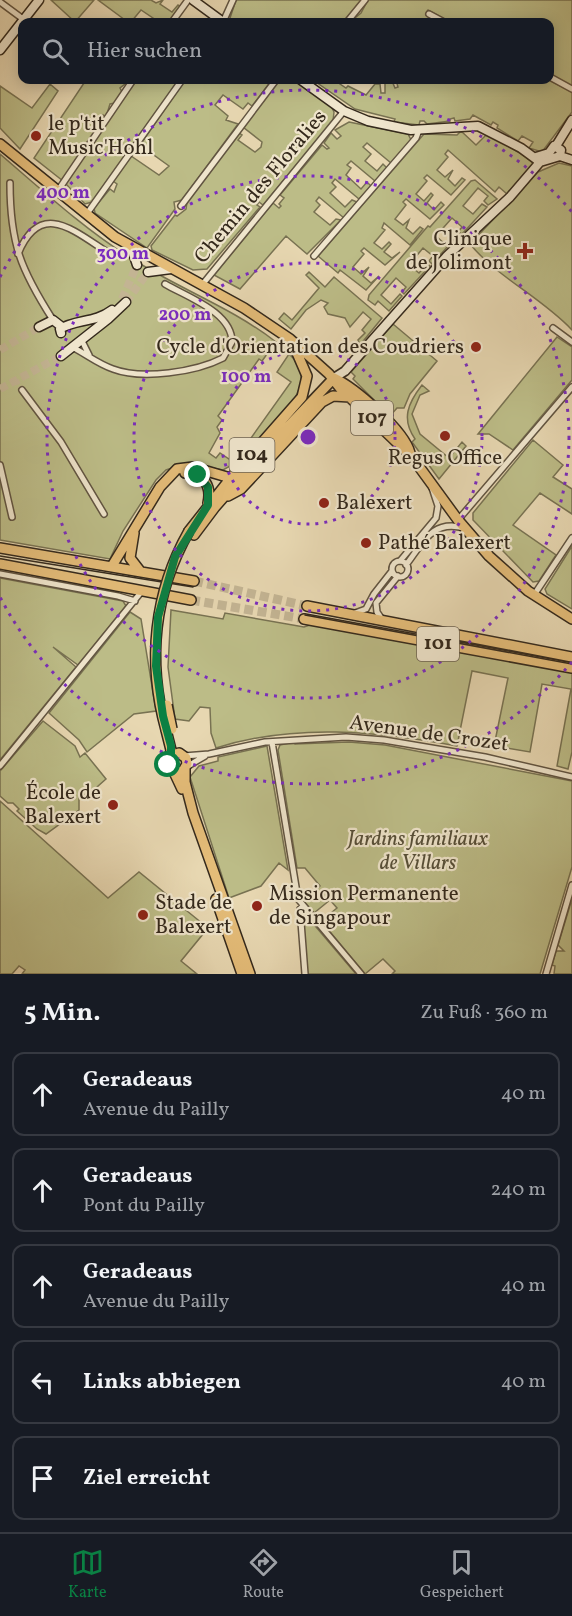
<!DOCTYPE html>
<html lang="de">
<meta charset="utf-8">
<style>
:root{--surface:#171b24;--page:#20242c;--text:#f1f3f6;--muted:#9ea1a6;--line:#363941;--accent:#0b8043}
body{margin:0;font-family:Vollkorn,serif;background:var(--page);color:var(--text)}
.stop{position:absolute;width:18px;height:18px;margin:-14px;border:4px solid #0b8043;border-radius:50%;background:#fff}
.stop.end{background:#0b8043;border-color:#fff;box-shadow:0 2px 6px #0008}
.list{margin:0;padding:0;list-style:none}
h2{display:flex;justify-content:space-between;align-items:center;height:78px;margin:0;padding:0 24px;font-size:26px}
h2 small{font-size:20px;font-weight:400;color:var(--muted)}
.list li{display:grid;grid-template-columns:39px 1fr auto;gap:18px;align-items:center;box-sizing:border-box;height:84px;margin:0 12px 12px;padding:0 12px;border:2px solid var(--line);border-radius:12px}
.list b{display:block;font-size:22px;white-space:nowrap}
.list p{margin:0;font-size:20px;white-space:nowrap;color:var(--muted)}
.list em{font-size:20px;font-style:normal;color:var(--muted)}
.icon{flex:none;width:33px;height:33px;fill:none;stroke:currentColor;stroke-width:2;stroke-linecap:round;stroke-linejoin:round}
.map{position:relative;flex:none;width:572px;height:974px;overflow:hidden}
.search{position:absolute;background:var(--surface);box-shadow:0 3px 15px #0003;left:18px;right:18px;top:18px;height:66px;display:flex;align-items:center;gap:15px;box-sizing:border-box;padding:0 21px;border-radius:12px;color:var(--muted);font-size:22px}
.sheet{height:558px;background:var(--surface)}
nav{display:flex;justify-content:space-around;align-items:center;box-sizing:border-box;height:84px;border-top:2px solid var(--line);background:var(--surface);font-size:16px;color:var(--muted)}
nav a{display:grid;justify-items:center;gap:3px}
nav .on{color:var(--accent)}
.map>svg:first-child{display:block}
.green{fill:#bcbc87;stroke:#787252;stroke-width:1.5}
.lines{fill:none;stroke-linecap:round;stroke-linejoin:round}
.street-tunnel{stroke:#c3b493;stroke-width:5;stroke-dasharray:5 2.5;stroke-linecap:butt}
.secondary-tunnel{stroke:#c3b493;stroke-width:8;stroke-dasharray:8 4;stroke-linecap:butt}
.primary-tunnel{stroke:#c3b493;stroke-width:9;stroke-dasharray:9 4.5;stroke-linecap:butt}
.street-casing{stroke:#615441;stroke-width:8}
.secondary-casing{stroke:#34291c;stroke-width:11}
.primary-casing{stroke:#34291c;stroke-width:12}
.street{stroke:#efe5cc;stroke-width:5}
.secondary{stroke:#efe5cc;stroke-width:8}
.primary{stroke:#e4bc78;stroke-width:9}
.tram{stroke:#34291c;stroke-width:1.5}
.primary-bridge-casing{stroke:#34291c;stroke-width:12;stroke-linecap:butt}
.primary-bridge{stroke:#e4bc78;stroke-width:9}
.route{stroke:#0b8043;stroke-width:8}
.ring{fill:none;stroke:#7b2cbf;stroke-width:3;stroke-dasharray:3 6}
.poi-dot{fill:#8f2418;stroke:#efe5cc;stroke-width:2}
.labels{text-anchor:middle;dominant-baseline:central;stroke-width:4.5;stroke-linejoin:round;paint-order:stroke}
.shield{fill:#efe5cc;stroke:#6c6151;stroke-width:1.5}
.shield-label{font-size:20px;font-weight:bold;fill:#34291c}
.poi-label{font-size:21px;fill:#34291c;stroke:#efe5cc;text-anchor:start}
.street-label{font-size:21px;fill:#34291c;stroke:#efe5cc}
.park-label{font-size:21px;font-style:italic;fill:#564e37;stroke:#efe5cc}
.centre{fill:#7b2cbf;stroke:#efe5cc;stroke-width:3}
.ring-label{font-size:18px;text-anchor:middle;font-weight:bold;fill:#7b2cbf;stroke:#efe5cc;stroke-width:4.5;stroke-linejoin:round;paint-order:stroke}
</style>
<div class="map">
<svg width="572" height="974" viewBox="0 0 572 974">
<rect width="100%" height="100%" fill="#e7d7b1"/>
<filter id="stains"><feTurbulence type="fractalNoise" baseFrequency=".00333" numOctaves="4"/><feColorMatrix values="0 0 0 0 .2 0 0 0 0 .09 0 0 0 0 .02 0 0 0 .5 -.17"/></filter>
<radialGradient id="worn" r=".72"><stop offset=".6" stop-color="#630" stop-opacity="0"/><stop offset="1" stop-color="#630" stop-opacity=".3"/></radialGradient>
<path class="green" d="M51 0H94L75 22Z
M98 0H151L156 3 163 0 160 4 172 12 178 5 181 7 170 22H159L141 10 131 22H123L125 20Z
M236 0H362L343 22H304L299 20 298 22H231L229 21Z
M368 0H572V87L550 74V22H450L428 10 426 15 438 22H350L361 13Z
M86 80H130L120 88 122 92 115 103 110 104 106 117 103 115 95 134 63 181 34 158Z
M135 80H179L92 202 85 204 65 183Z
M185 80H272L252 106 248 103 243 109 223 95 215 105 228 116 226 120 238 124 182 200 174 202 175 209 147 248 95 213 94 208 110 189 114 192 117 184 113 181 131 156 159 175 169 166 140 145Z
M279 80H294L331 106 334 112 333 121 263 205 259 202 257 205 260 207 207 269 193 270 152 250 151 246 175 215 177 216 186 209 187 202 239 133 242 135 238 140 255 152 261 147 262 142 243 127Z
M313 80H334L346 88 348 86 366 95 375 84H380L381 93H385V83L392 81 395 88 398 87 396 80H549L572 92V112L542 152 529 148 533 142 522 136 518 141 497 128 498 125 493 122 491 125 473 115 470 119 455 121 454 118 450 119V121L427 124 424 121H420L419 125 394 122 395 119 355 109Z
M50 84 58 91 20 149 0 128V86L32 108Z
M349 122 408 134 411 140 391 163 367 143 363 147 371 154 365 161 377 171 383 164 387 168 375 181 351 161 347 165 351 168 346 175 361 189 367 182 371 186 359 199 335 179 332 183 336 187 330 193 345 207 352 200 357 202 344 218 319 197 316 201 320 205 314 212 330 225 336 219 341 220 307 254 286 236 240 289 214 275 273 203 279 208 281 206 279 204 284 198 280 195 322 145 327 149 329 148 324 143 331 133 337 139 341 136 335 130Z
M461 131 476 145 486 135C497 139 524 154 534 164L507 194 499 187 495 192 448 150 445 154 448 157 437 170 445 177 453 170 448 179 455 186 462 178 465 180 451 195 427 175 424 178 427 181 416 194 424 201 431 193 433 195 427 203 434 210 441 202 444 205 430 219 406 199 403 202 406 205 395 219 403 225 409 220 406 228 413 234 420 227 423 229 410 245 384 223 382 228 385 230 374 243 382 249 389 242 391 244 384 252 392 258 400 252 385 265 364 248 361 251 364 254 353 267 361 274 369 267 363 276 371 283 379 276 366 290 340 270 338 273 318 256 424 134 457 135Z
M0 154C42 190 83 228 129 257 177 288 231 307 276 342L262 361 259 359 218 416 222 420 217 427 220 433 209 453 216 458 220 453 232 461 237 457 241 460 223 470 187 463 166 470 156 480 123 531 110 559 0 540Z
M559 163 572 166V330C541 297 498 278 470 244L538 172Z
M475 180 497 199 488 205 484 201 488 196 478 188 463 206 473 214 482 204 487 207 462 234 458 232 462 227 452 218 436 236 446 245 455 235 457 236 432 264 429 261 433 256 423 248 409 265 419 273 427 264 430 266 404 294 402 292 406 287 396 278 381 295 391 304 400 294 402 296 389 311 378 301 375 305 368 300 369 295 428 226 430 227 471 181Z
M309 272 325 287 334 277 382 318 360 345 358 340 365 333 362 330 371 319 363 312 350 327 345 318 328 314 324 307 328 303 321 300 306 310 291 329 279 319 284 313 292 320 319 288 306 275Z
M393 324 437 361 410 394 404 408H397L390 416 353 379 355 376 351 372Z
M557 337 572 347V380L513 450 489 434H478Z
M289 354C323 383 277 420 257 442L251 438 291 382 277 372Z
M422 385 429 391 420 395 412 414 420 434 449 458 462 442 466 446 439 479 412 442 415 439C401 419 408 403 422 385Z
M533 440 563 465 553 477 572 489V514L540 493 513 525 556 555 539 581 533 582 473 520V513Z
M572 546V609L547 594 545 589Z
M0 578 123 601 126 606 78 665 53 647 76 667 0 760Z
M171 610 223 619 225 613 304 627 313 624 572 672V752L568 769 557 766 571 689 542 684 530 752 494 746 508 678 472 671 457 746C377 731 295 723 216 748L211 733 210 708 200 707 189 721 175 719 168 667Z
M130 612 141 619 156 711 134 714 87 752 79 740 49 713Z
M43 721 75 746 80 757 85 753 106 779 89 794 79 796V810L46 834 37 829 17 811 19 809 13 803H8L0 796V771Z
M294 742 295 744 349 742 385 745 572 781V867L540 974H392L395 971 383 959 365 974 321 921 337 908 330 900 314 913 303 901 320 886 305 868H297L278 750 280 745Z
M267 746 288 870 279 863 261 886 229 898 190 777 199 766 218 761V757Z
M0 801 108 898 139 872 208 928 181 961 197 974H22L25 970 19 966 12 974H0Z
M572 899V974H554L555 966 552 965 556 951H564L558 945Z
M305 914 356 974H307L303 915Z"/>
<g class="lines">
<path class="street-tunnel" d="M16 380 22 390"/>
<path class="secondary-tunnel" d="M122 299 137 265
M126 302 148 272
M0 350 39 327
M0 389 61 356"/>
<path class="primary-tunnel" d="M194 581 307 606
M191 600 304 619"/>
<defs>
<path id="street" d="M0 2 23 19
M429 14 444 22
M172 22 188 0
M223 22 233 0
M347 22 365 0
M550 77 572 89
M375 80H388
M10 183C10 244 21 270 53 320
M57 192 133 80
M181 206 276 80
M86 215 182 80
M18 254C40 200 73 230 107 252
M314 256 416 138 419 130
M202 285 344 111
M553 328 572 342
M82 341 89 355
M72 347C86 354 98 364 113 369 142 380 196 372 223 358L232 342C232 312 187 297 165 284
M22 390 61 442 104 514
M0 465 12 517
M458 520 572 387
M400 561 436 518 438 506 432 488
M392 569a8 8 0 1 1 16 0a8 8 0 1 1-16 0Z
M406 565C423 543 432 519 464 528
M0 574 118 596 135 601
M534 595 572 538
M355 613 366 609 374 594 392 571
M383 621 377 612 376 603 398 576
M272 742 298 899 361 974
M184 756 209 754 265 742 346 737 384 740 485 757 572 777
M0 766 142 591
M188 766 205 756
M303 906 300 909 305 974
M546 974 572 885"/>
<path id="secondary" d="M193 0 223 22
M0 50 39 0
M301 80 344 111 368 121 411 130 478 126 521 148 540 162
M556 146 572 120
M560 156 572 160
M536 157 549 153 554 146 561 150 560 156
M131 247 137 265
M148 272 171 269
M39 327 53 320 62 327
M61 333 60 329C75 319 95 323 112 310
M61 356 108 319 126 302
M334 378 345 371 447 256 510 197 540 162 560 156"/>
<path id="primary" d="M0 144 115 237 244 308 290 339 329 374 340 388 412 457 458 520 489 556 528 591 572 619
M334 378C355 388 404 430 410 453
M185 473C203 472 212 486 208 503
M228 496 241 489 322 402 333 396 350 397
M189 531 230 479 302 397 307 376 294 346
M134 533 130 558 140 571
M194 535 215 507 260 456 334 378
M0 548 194 581
M0 564 191 600
M112 566 160 487 177 469 193 467 227 477 230 483
M307 606 572 657
M304 619 572 668
M166 730 171 750 169 768 174 772 183 771 187 764 186 758 179 753 171 756
M185 769V782L193 813 250 974
M174 772 182 789
M216 899 242 974"/>
</defs>
<use href="#street" class="street-casing"/>
<use href="#secondary" class="secondary-casing"/>
<use href="#primary" class="primary-casing"/>
<use href="#street" class="street"/>
<use href="#secondary" class="secondary"/>
<use href="#primary" class="primary"/>
<path class="tram" d="M0 556 193 587
M305 615 572 664"/>
<defs>
<path id="primary-bridge" d="M167 705 172 729
M166 730C147 661 154 593 189 531"/>
</defs>
<use href="#primary-bridge" class="primary-bridge-casing"/>
<use href="#primary-bridge" class="primary-bridge"/>
</g>
<g class="lines">
<path class="route" d="M168 765 171 756V746L163 716 156 666 158 617 175 557 208 505V487L198 475"/>
</g>
<g class="ring">
<circle cx="308" cy="437" r="87"/>
<circle cx="308" cy="437" r="174"/>
<circle cx="308" cy="437" r="261"/>
<path d="M572 662A347 347 0 0 1 0 597M0 277A347 347 0 0 1 572 212"/>
</g>
<g class="poi-dot">
<circle cx="36" cy="136" r="6"/>
<path d="M522 242h6v6h6v6h-6v6h-6v-6h-6v-6h6z"/>
<circle cx="476" cy="347" r="6"/>
<circle cx="445" cy="436" r="6"/>
<circle cx="324" cy="503" r="6"/>
<circle cx="366" cy="543" r="6"/>
<circle cx="113" cy="805" r="6"/>
<circle cx="257" cy="906" r="6"/>
<circle cx="143" cy="915" r="6"/>
</g>
<g class="labels">
<g class="shield">
<rect x="351" y="401" width="42" height="34" rx="4.5"/>
<rect x="229.5" y="438" width="45" height="34" rx="4.5"/>
<rect x="417" y="627" width="42" height="34" rx="4.5"/>
</g>
<g class="shield-label">
<text x="372" y="418">107</text>
<text x="252" y="455">104</text>
<text x="438" y="644">101</text>
</g>
<g class="poi-label">
<text x="48" y="124">le p'tit<tspan x="48" dy="24">Music'Hohl</tspan></text>
<text x="512" y="239" text-anchor="end">Clinique<tspan x="512" dy="24">de Jolimont</tspan></text>
<text x="464" y="347" text-anchor="end">Cycle d'Orientation des Coudriers</text>
<text x="445" y="458" text-anchor="middle">Regus Office</text>
<text x="336" y="503">Balexert</text>
<text x="378" y="543">Pathé Balexert</text>
<text x="101" y="793" text-anchor="end">École de<tspan x="101" dy="24">Balexert</tspan></text>
<text x="269" y="894">Mission Permanente<tspan x="269" dy="24">de Singapour</tspan></text>
<text x="155" y="903">Stade de<tspan x="155" dy="24">Balexert</tspan></text>
</g>
<g class="street-label">
<text transform="translate(261 187) rotate(-50)">Chemin des Floralies</text>
<text transform="translate(429 734) rotate(8)">Avenue de Crozet</text>
</g>
<g class="park-label">
<text x="418" y="839">Jardins familiaux<tspan x="418" dy="24">de Villars</tspan></text>
</g>
</g>
<circle cx="308" cy="437" r="9" class="centre"/>
<g class="ring-label">
<text x="63" y="198">400 m</text>
<text x="123" y="259">300 m</text>
<text x="185" y="320">200 m</text>
<text x="246" y="382">100 m</text>
</g>
<rect width="100%" height="100%" filter="url(#stains)"/>
<rect width="100%" height="100%" fill="url(#worn)"/>
</svg>
<div class="stop" style="left:168px;top:765px"></div>
<div class="stop end" style="left:198px;top:475px"></div>
<div class="search"><svg class="icon" aria-label="search" viewBox="0 0 24 24"><circle cx="10" cy="10" r="6"/><path d="M15 15l6 6"/></svg>Hier suchen</div>
</div>
<section class="sheet">
<h2>5 Min.<small>Zu Fuß · 360 m</small></h2>
<ul class="list">
<li><svg class="icon" aria-label="ahead" viewBox="0 0 24 24"><path d="M12 20V5M6 11l6-6 6 6"/></svg><div><b>Geradeaus</b><p>Avenue du Pailly</p></div><em>40 m</em></li>
<li><svg class="icon" aria-label="ahead" viewBox="0 0 24 24"><path d="M12 20V5M6 11l6-6 6 6"/></svg><div><b>Geradeaus</b><p>Pont du Pailly</p></div><em>240 m</em></li>
<li><svg class="icon" aria-label="ahead" viewBox="0 0 24 24"><path d="M12 20V5M6 11l6-6 6 6"/></svg><div><b>Geradeaus</b><p>Avenue du Pailly</p></div><em>40 m</em></li>
<li><svg class="icon" aria-label="left" viewBox="0 0 24 24"><path d="M17 20v-9H6M10 6l-5 5 5 5"/></svg><div><b>Links abbiegen</b></div><em>40 m</em></li>
<li><svg class="icon" aria-label="arrive" viewBox="0 0 24 24"><path d="M6 21V4h12l-3 4 3 4H6"/></svg><div><b>Ziel erreicht</b></div></li>
</ul>
</section>
<nav>
<a class="on"><svg class="icon" aria-label="map" viewBox="0 0 24 24"><path d="M3 6l6-2 6 2 6-2v14l-6 2-6-2-6 2zM9 4v14M15 6v14"/></svg>Karte</a>
<a><svg class="icon" aria-label="directions" viewBox="0 0 24 24"><path d="M12 3l9 9-9 9-9-9zM9 14v-3h6M13 9l2 2-2 2"/></svg>Route</a>
<a><svg class="icon" aria-label="saved" viewBox="0 0 24 24"><path d="M7 4h10v16l-5-4-5 4z"/></svg>Gespeichert</a>
</nav>
